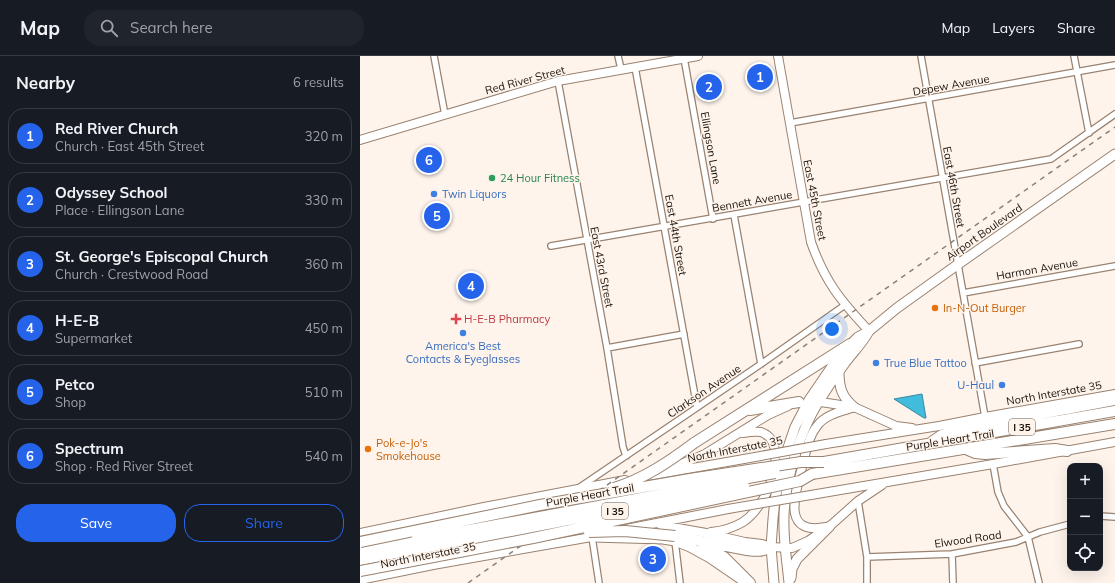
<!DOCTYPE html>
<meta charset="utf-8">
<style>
:root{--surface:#171b24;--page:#20242c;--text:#f1f3f6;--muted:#9ea1a6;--line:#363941;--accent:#2563eb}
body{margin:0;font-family:Mulish,sans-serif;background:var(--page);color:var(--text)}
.controls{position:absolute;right:12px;bottom:12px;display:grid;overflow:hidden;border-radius:8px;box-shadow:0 4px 16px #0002}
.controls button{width:36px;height:36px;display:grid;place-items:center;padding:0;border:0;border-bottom:1px solid var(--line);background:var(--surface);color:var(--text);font:20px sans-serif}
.you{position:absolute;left:472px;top:273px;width:14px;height:14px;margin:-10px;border:3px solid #fff;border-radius:50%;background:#1a73e8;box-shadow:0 0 0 6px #1a73e833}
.badge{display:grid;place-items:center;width:26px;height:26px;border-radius:50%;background:var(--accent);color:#fff;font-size:13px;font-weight:700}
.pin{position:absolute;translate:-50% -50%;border:2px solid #fff;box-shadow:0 1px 4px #0006}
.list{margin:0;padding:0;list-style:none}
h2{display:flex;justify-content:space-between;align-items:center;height:52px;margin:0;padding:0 16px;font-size:17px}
h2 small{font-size:13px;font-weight:400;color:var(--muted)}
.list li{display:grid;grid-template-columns:26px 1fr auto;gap:12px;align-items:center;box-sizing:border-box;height:56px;margin:0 8px 8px;padding:0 8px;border:1px solid var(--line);border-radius:16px}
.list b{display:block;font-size:15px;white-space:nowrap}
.list p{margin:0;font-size:13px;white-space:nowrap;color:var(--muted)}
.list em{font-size:13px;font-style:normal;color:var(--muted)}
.actions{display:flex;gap:8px;padding:12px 16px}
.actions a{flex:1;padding:9px 0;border:1px solid var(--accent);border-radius:16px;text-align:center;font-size:14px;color:var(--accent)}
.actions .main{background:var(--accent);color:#fff}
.icon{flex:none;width:22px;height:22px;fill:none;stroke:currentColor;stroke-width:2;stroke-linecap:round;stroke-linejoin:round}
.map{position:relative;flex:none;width:755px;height:527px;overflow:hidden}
header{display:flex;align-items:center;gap:24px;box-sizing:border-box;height:56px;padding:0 20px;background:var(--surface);border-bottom:1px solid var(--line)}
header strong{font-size:19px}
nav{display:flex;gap:22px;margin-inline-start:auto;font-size:14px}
.search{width:280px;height:36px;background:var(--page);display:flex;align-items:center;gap:10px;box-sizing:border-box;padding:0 14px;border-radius:16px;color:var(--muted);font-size:15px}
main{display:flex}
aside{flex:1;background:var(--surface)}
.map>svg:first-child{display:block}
.water{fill:#42bcdd;stroke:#36899e}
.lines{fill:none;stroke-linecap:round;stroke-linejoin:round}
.minor-casing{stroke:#998270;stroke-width:8}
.secondary-casing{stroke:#998270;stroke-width:10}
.primary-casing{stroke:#998270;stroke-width:11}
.motorway-casing{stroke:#998270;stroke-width:12}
.minor{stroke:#fff;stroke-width:5.5}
.secondary{stroke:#fff;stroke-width:8}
.primary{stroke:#fff;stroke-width:9}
.motorway{stroke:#fff;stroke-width:10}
.rail{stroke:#898078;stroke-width:1.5;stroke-dasharray:5 5;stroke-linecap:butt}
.secondary-bridge-casing{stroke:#998270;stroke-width:10;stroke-linecap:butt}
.motorway-bridge-casing{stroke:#998270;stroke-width:12;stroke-linecap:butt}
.secondary-bridge{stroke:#fff;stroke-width:8}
.motorway-bridge{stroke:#fff;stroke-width:10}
.leisure-dot{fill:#2e9e5b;stroke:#fef4ec;stroke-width:1.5}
.shop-dot{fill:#3f7fe0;stroke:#fef4ec;stroke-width:1.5}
.food-dot{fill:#e8710a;stroke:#fef4ec;stroke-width:1.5}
.health-dot{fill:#e0444e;stroke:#fef4ec;stroke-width:1.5}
.labels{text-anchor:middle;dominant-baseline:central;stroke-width:3;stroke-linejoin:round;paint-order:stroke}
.shield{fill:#fef4ec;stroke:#5e564e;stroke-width:1}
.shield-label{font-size:10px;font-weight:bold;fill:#1a120b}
.street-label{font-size:11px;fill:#1a120b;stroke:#fef4ec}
.leisure-label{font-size:11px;fill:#27864d;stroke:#fef4ec;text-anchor:start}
.shop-label{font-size:11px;fill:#366cbe;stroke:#fef4ec;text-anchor:start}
.food-label{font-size:11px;fill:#c56008;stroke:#fef4ec;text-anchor:start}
.health-label{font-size:11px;fill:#be3a42;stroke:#fef4ec;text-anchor:start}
</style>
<header>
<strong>Map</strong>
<div class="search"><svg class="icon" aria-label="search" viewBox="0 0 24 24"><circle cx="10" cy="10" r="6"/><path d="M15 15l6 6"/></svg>Search here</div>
<nav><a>Map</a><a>Layers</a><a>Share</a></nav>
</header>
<main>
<aside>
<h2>Nearby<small>6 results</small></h2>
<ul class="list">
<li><span class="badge">1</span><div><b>Red River Church</b><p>Church · East 45th Street</p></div><em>320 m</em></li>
<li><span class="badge">2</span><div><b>Odyssey School</b><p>Place · Ellingson Lane</p></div><em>330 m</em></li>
<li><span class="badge">3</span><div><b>St. George's Episcopal Church</b><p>Church · Crestwood Road</p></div><em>360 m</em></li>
<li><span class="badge">4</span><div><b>H-E-B</b><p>Supermarket</p></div><em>450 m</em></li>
<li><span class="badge">5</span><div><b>Petco</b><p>Shop</p></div><em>510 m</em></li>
<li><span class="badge">6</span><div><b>Spectrum</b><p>Shop · Red River Street</p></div><em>540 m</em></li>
</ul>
<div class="actions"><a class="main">Save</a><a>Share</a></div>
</aside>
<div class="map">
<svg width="755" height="527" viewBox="0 0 755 527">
<rect width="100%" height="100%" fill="#fef4ec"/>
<path class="water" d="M562 338 566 362H564L534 343Z"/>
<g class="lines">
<defs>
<path id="minor" d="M74 0 85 59
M258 0 261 13
M561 0 625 361
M714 0 729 77
M324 2 353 163
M275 11 337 351
M198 25 247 292 263 391 266 400
M430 67 755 9
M374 159 401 308
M191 190 691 103 755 58
M603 237 755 210
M247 292 324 278
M615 307 719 288
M633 408 638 436 644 450 668 481 679 527
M220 431 401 308 485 249
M498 445 507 501V527
M740 460 755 461
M232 481 239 527
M315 485 320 527
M592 498 593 527
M507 501 592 498 656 486 680 476 710 468"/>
<path id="secondary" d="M418 0 451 186C465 226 481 245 509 275
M0 84 198 25 338 0
M454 345 494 351 536 370 552 372
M466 388 579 370 625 361 755 338
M309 413 345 398 408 359 428 350
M287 420 384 403
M451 439 633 408 755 386
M301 469 346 477 385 486 402 488 411 491 432 492 448 485 470 470 498 445 522 429
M466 471C420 480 436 436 442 411 446 397 448 381 457 370 465 359 479 356 492 352
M266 473 368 453
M351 476C362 475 373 472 383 466 391 461 397 453 402 445 412 430 427 385 401 376 395 375 389 376 383 377
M0 477 124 451 265 424
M0 524 73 509 237 480"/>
<path id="primary" d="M479 316C479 332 482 341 494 351
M232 481 303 483 315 485 330 491 350 502 385 526
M431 522 432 513 437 503 470 470
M414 527 411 491 413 463 415 443 425 400 435 371 449 344 479 300 498 281 509 275 537 252 597 209 755 98
M429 527C427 505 423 483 424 460 425 424 440 375 459 345 467 332 476 319 485 307 493 296 502 288 509 275"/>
<path id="motorway" d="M390 354 439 346
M573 385 582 379 600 373 755 344
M334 387 490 288
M608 394 615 397 625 398 695 393 707 395
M464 406 755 355
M452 418 755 368
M315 480 387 494C395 495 403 496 411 491
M343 489 364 501 390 527
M0 496 56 484
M0 504 58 493"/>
</defs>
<use href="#minor" class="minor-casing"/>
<use href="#secondary" class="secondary-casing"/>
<use href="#primary" class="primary-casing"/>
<use href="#motorway" class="motorway-casing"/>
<use href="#minor" class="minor"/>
<use href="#secondary" class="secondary"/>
<use href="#primary" class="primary"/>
<use href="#motorway" class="motorway"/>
<path class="rail" d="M108 527 755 71"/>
<defs>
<path id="secondary-bridge" d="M384 403 466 388
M368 453 451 439"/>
<path id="motorway-bridge" d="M254 432C284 423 310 405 334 387
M229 476 265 475 315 480
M56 484C175 461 295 440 415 417
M0 486 180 449 330 423 441 406H464
M58 493 384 430
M0 515 173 482 440 425 452 418"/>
</defs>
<use href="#secondary-bridge" class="secondary-bridge-casing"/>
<use href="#motorway-bridge" class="motorway-bridge-casing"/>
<use href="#secondary-bridge" class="secondary-bridge"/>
<use href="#motorway-bridge" class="motorway-bridge"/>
</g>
<circle class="leisure-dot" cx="132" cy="122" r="4"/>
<g class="shop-dot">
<circle cx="74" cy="138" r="4"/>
<circle cx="103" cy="277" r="4"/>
<circle cx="516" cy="307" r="4"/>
<circle cx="642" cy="329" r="4"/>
</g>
<g class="food-dot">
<circle cx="575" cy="252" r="4"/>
<circle cx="8" cy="393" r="4"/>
</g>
<path class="health-dot" d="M94 257h4v4h4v4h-4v4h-4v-4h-4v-4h4z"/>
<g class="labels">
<g class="shield">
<rect x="649" y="363" width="26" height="16" rx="3"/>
<rect x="242" y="447" width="26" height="16" rx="3"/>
</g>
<g class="shield-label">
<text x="662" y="371">I 35</text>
<text x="255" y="455">I 35</text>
</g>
<g class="street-label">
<text transform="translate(165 24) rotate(-15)">Red River Street</text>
<text transform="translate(591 29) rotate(-10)">Depew Avenue</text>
<text transform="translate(351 92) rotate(80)">Ellingson Lane</text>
<text transform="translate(594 131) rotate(80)">East 46th Street</text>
<text transform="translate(455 144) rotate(79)">East 45th Street</text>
<text transform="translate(392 145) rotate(-10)">Bennett Avenue</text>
<text transform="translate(624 176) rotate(-35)">Airport Boulevard</text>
<text transform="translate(316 179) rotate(80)">East 44th Street</text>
<text transform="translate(242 211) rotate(79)">East 43rd Street</text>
<text transform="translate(677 213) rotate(-10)">Harmon Avenue</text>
<text transform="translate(344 335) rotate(-34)">Clarkson Avenue</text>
<text transform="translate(694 337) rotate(-10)">North Interstate 35</text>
<text transform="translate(590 384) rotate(-9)">Purple Heart Trail</text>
<text transform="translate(375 393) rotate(-11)">North Interstate 35</text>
<text transform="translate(230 439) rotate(-10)">Purple Heart Trail</text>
<text transform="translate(608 483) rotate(-8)">Elwood Road</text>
<text transform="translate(68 499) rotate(-11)">North Interstate 35</text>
</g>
<g class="leisure-label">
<text x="140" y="122">24 Hour Fitness</text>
</g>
<g class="shop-label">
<text x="82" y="138">Twin Liquors</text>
<text x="103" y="290" text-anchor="middle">America's Best<tspan x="103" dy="13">Contacts &amp; Eyeglasses</tspan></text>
<text x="524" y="307">True Blue Tattoo</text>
<text x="634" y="329" text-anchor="end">U-Haul</text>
</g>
<g class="food-label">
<text x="583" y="252">In-N-Out Burger</text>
<text x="16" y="387">Pok-e-Jo's<tspan x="16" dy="13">Smokehouse</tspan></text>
</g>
<g class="health-label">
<text x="104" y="263">H-E-B Pharmacy</text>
</g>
</g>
</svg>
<div class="controls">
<button>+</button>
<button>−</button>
<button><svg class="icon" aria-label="locate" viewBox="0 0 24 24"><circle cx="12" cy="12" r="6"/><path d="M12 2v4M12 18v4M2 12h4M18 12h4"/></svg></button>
</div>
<div class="you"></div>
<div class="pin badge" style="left:400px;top:21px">1</div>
<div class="pin badge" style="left:349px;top:31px">2</div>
<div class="pin badge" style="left:293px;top:503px">3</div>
<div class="pin badge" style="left:111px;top:230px">4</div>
<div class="pin badge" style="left:77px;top:160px">5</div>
<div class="pin badge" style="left:69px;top:104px">6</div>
</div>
</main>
